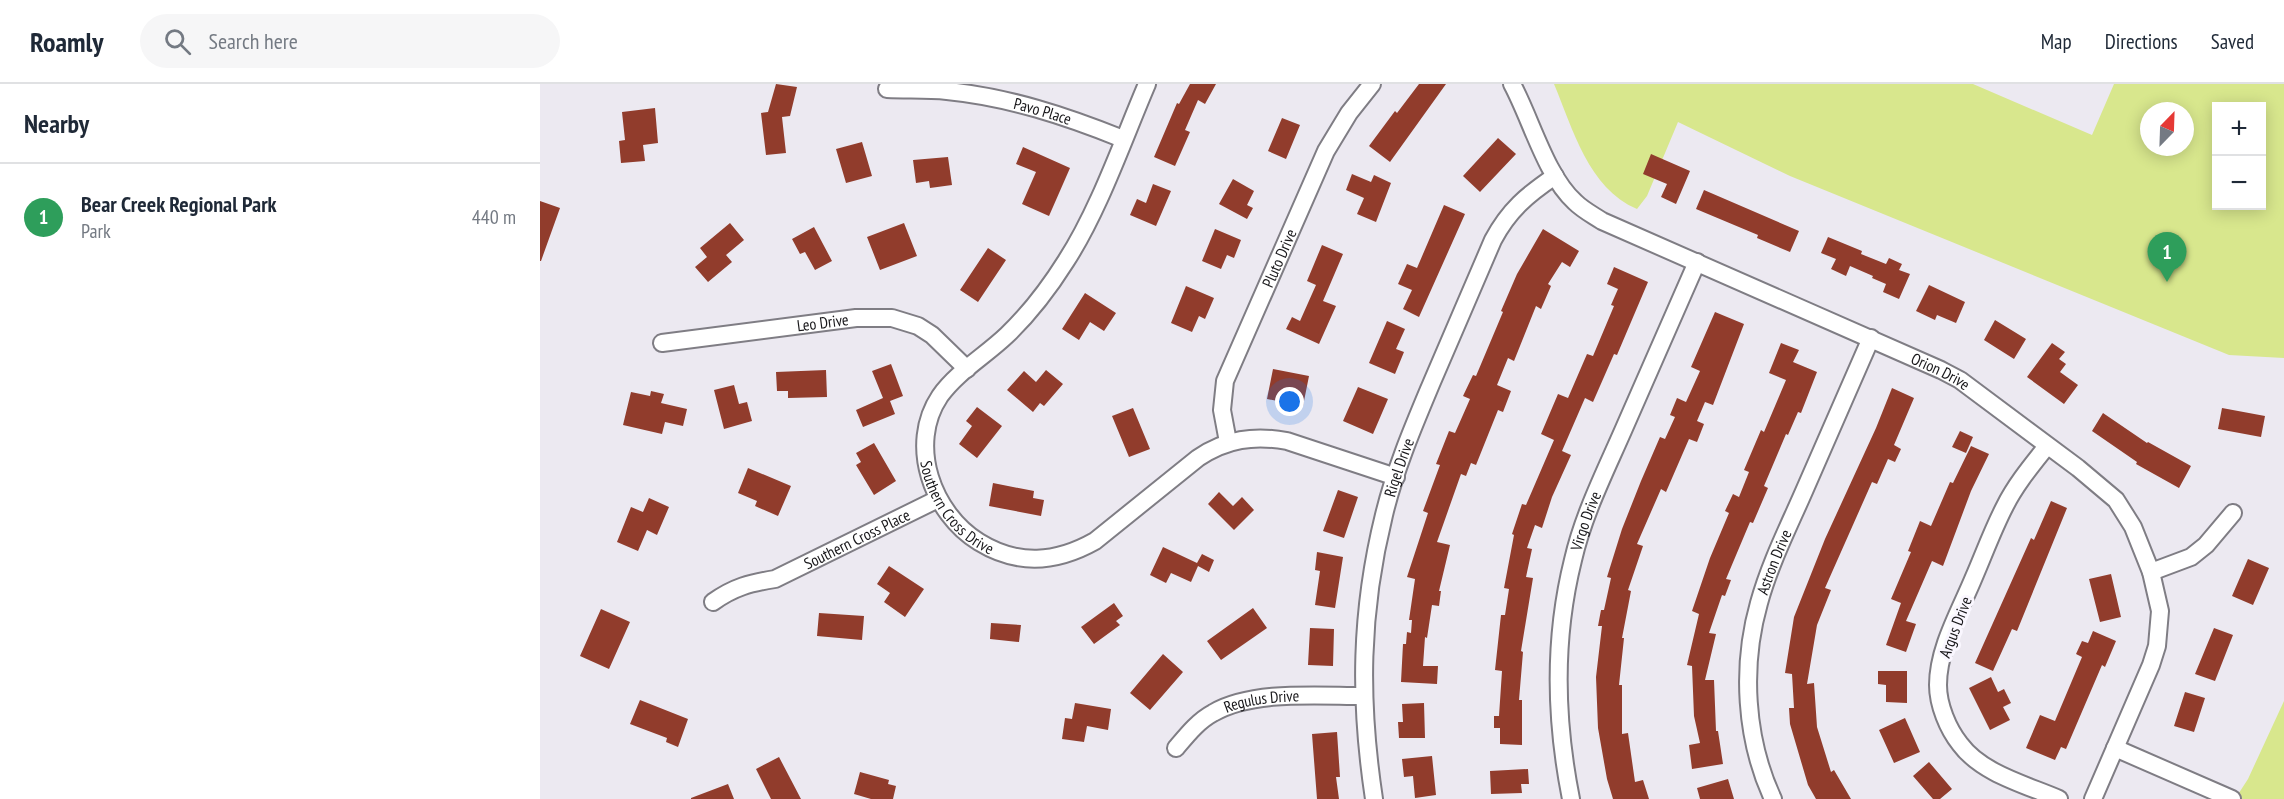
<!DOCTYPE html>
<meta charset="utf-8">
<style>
:root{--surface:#fff;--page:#f6f6f7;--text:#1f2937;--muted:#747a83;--line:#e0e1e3;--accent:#db2777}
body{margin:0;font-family:"PT Sans Narrow",sans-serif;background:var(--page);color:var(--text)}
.controls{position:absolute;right:18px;top:18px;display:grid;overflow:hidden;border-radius:0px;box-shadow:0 3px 15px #0003}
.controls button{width:54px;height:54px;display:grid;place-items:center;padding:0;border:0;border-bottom:2px solid var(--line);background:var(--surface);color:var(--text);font:30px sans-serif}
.compass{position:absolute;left:1600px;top:18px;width:54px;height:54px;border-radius:50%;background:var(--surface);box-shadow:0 3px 15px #0003;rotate:23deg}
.you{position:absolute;left:750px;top:318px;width:21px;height:21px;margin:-15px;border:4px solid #fff;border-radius:50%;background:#1a73e8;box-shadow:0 0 0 9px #1a73e833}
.badge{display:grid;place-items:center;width:39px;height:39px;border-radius:50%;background:var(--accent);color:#fff;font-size:20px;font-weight:700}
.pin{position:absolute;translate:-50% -50px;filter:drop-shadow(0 2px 3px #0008)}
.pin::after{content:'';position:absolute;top:32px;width:21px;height:18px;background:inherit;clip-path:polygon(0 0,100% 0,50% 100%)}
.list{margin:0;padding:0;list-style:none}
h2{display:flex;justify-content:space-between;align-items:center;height:78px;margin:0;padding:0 24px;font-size:26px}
h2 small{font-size:20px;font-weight:400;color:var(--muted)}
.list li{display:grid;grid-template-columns:39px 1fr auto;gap:18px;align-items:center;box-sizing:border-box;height:108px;padding:0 24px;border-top:2px solid var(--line)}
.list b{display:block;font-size:22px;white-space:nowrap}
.list p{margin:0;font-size:20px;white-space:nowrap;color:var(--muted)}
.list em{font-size:20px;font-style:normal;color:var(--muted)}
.icon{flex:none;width:33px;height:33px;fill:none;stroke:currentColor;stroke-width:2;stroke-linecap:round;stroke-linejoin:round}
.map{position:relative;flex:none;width:1744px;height:715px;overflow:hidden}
header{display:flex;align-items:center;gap:36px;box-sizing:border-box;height:84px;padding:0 30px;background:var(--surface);border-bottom:2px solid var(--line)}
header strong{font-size:28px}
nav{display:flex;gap:33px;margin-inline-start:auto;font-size:21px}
.search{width:420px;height:54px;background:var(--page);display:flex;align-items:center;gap:15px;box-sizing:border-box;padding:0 21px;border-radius:33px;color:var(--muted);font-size:22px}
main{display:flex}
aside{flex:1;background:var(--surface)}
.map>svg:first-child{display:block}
.green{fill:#d8e78d;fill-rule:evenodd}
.building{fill:#913c2c}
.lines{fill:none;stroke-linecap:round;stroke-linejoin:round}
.minor-casing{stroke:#7f7d84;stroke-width:20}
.minor{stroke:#fff;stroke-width:16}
.labels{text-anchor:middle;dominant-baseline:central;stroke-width:6;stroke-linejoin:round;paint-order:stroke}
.street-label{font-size:16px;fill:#18171a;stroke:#faf7ff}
</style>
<header>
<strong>Roamly</strong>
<div class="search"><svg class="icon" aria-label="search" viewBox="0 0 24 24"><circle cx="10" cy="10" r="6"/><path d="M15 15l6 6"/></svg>Search here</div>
<nav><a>Map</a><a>Directions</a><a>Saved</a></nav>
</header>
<main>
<aside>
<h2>Nearby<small></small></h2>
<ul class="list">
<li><span class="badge" style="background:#2e9e5b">1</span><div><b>Bear Creek Regional Park</b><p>Park</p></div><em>440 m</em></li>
</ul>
</aside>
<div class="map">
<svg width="1744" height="715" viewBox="0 0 1744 715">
<rect width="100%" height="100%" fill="#ece9f1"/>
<path class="green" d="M1014 0H1433L1552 51 1574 0H1744V274L1689 271 1250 92 1138 38 1107 112 1097 125C1048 104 1033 45 1014 0ZM1676 22H1722V122H1676ZM1609 27H1645V63H1609Z
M1744 617V715H1695L1708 695Z"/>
<path class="building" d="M236 0 257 3 250 32 242 33 246 69 226 71 221 29 228 28Z
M650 0H676L665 20 658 16 645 46 650 48 635 82 614 73 637 19 639 20Z
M879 0H906L850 78 829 62 855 27 857 29Z
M115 24 118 59 103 61 105 77 81 79 79 57 85 56 82 28Z
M742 34 760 41 746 75 728 67Z
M958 54 976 70 940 108 923 92Z
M322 58 332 92 306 99 296 65Z
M483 63 530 84 509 132 482 120 496 88 476 80Z
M1111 70 1150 87 1136 120 1121 113 1127 100 1103 90Z
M408 73 412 101 390 104 389 97 376 99 373 76Z
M812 90 831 98 834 91 851 99 836 138 817 130 824 114 806 106Z
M693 95 714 107 707 121 713 124 707 135 679 120Z
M613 100 631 107 616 142 590 131 597 115 606 119Z
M1164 106 1259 147 1250 168 1217 154 1218 151 1156 125Z
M0 117 20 124 1 177H0Z
M904 121 925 130 879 233 863 225 872 206 858 200 867 180 877 184Z
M190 139 204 156 186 171 192 178 168 198 155 183 167 173 160 164Z
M364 139 377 172 340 186 327 153Z
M274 143 292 177 275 186 265 168 260 170 252 155Z
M675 145 701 156 694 174 687 171 681 185 662 177Z
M1003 145 1039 167 1030 183 1022 178 1008 200 1011 202 1001 225 996 222 974 277 968 274 957 301 971 307 963 328 958 326 936 381 931 379 926 392 921 390 897 458 910 461 899 507H901L899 522 892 521 887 554 885 553 883 582H898L897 600 861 598 863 560H866L867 548 871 549 872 536H869L875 495 867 493 888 429 883 427 900 381 896 380 909 347 915 349 930 315 923 312 933 291 936 292 963 228 961 227 977 190Z
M1288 153 1322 167 1321 170 1346 180 1349 174 1362 180 1359 186 1370 190 1359 215 1343 208 1346 200 1332 194 1333 192 1310 182 1306 192 1291 185 1296 175 1281 169Z
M782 161 803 170 783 217 796 222 779 260 746 245 752 233 760 237 776 201 767 197Z
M448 164 466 176 438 218 420 206Z
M1074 183 1108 198 1077 271 1074 270 1053 318 1045 314 1022 367 1031 371 1012 413 1002 444 995 441 987 464 992 465 986 493 993 494 981 567 983 568 979 616H982V661L960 660V644H954V632H959L962 587 955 586 961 531H965L969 505 964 504 974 451 972 450 982 420 986 421 1014 356 1001 350 1018 310 1028 314 1047 270 1053 272 1074 222 1071 221 1078 205 1067 200Z
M1389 201 1425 218 1416 239 1397 231 1395 236 1376 227Z
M646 202 674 214 665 235 659 232 652 248 631 239Z
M545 209 576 229 564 247 550 238 539 256 522 245Z
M1175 228 1204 240 1173 321 1165 318 1157 337 1164 340 1157 358 1149 355 1126 408 1121 405 1097 460 1103 462 1088 506 1091 507 1082 554H1084L1079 601H1082V650L1088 649 1095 698 1103 696 1109 715H1073L1067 695 1058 644 1056 593 1062 542H1058L1061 526H1064L1071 494 1067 493 1082 445 1101 397 1120 353 1125 355 1135 333 1130 331 1137 314 1146 318 1160 287 1151 283Z
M1455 236 1486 255 1474 275 1444 256Z
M847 237 865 245 856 265 864 268 855 290 829 279Z
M1241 259 1259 266 1253 278 1277 288 1261 329 1258 328 1248 351 1246 350 1224 402 1228 404 1213 439 1210 438 1186 495 1191 496 1185 512 1182 511 1169 549 1176 550 1165 596H1174L1176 647H1178L1183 680 1152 685 1149 661 1160 659 1154 632 1152 582 1147 581 1159 530 1152 527 1170 474 1189 429 1185 427 1193 410 1199 413 1209 388 1204 386 1221 346 1224 348 1246 296 1229 289Z
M1512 259 1525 268 1519 275 1526 280 1520 288 1538 301 1524 320 1487 293Z
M351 280 363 312 350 317 355 330 323 343 316 326 343 314 332 287Z
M733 285 769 292 763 322 727 315Z
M286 286 287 313 248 314V307H237L236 288Z
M506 286 523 300 504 322 500 319 493 328 467 306 484 287 496 298Z
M194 301 199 320 207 318 212 337 184 345 174 306Z
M818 303 848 315 833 350 803 337Z
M1352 304 1374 314 1354 361 1361 365 1355 378 1348 375 1337 400 1332 398 1285 504 1291 506 1277 541 1267 600 1274 599 1277 643 1291 688 1294 686 1311 715H1276L1268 701 1250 640 1249 624H1254L1252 590 1245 589 1254 533 1285 455 1336 344Z
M111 307 124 310 121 319 147 325 143 342 125 338 122 350 83 341 91 308 110 312Z
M437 323 462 342 437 374 419 360 432 342 426 337Z
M593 324 610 365 589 373 572 332Z
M1682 324 1725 332 1721 353 1678 345Z
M1563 329 1607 359 1608 358 1651 382 1639 404 1596 380 1597 378 1552 347Z
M1420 347 1433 353 1426 369 1412 363Z
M334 359 356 397 334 411 316 381 321 378 316 369Z
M1431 362 1449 370 1431 407 1403 482 1392 477 1366 537 1376 540 1366 568 1346 561 1361 519 1351 515 1371 468 1368 467 1380 437 1391 442 1410 398 1413 399Z
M208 384 251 402 238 432 215 422 217 417 198 409Z
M453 399 494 407 493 414 504 416 501 432 449 422Z
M798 406 818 413 804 454 783 447Z
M679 408 693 422 702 413 714 426 694 446 668 420Z
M109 414 129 423 117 451 107 446 98 467 77 458 91 423 103 428Z
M1511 417 1527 424 1477 547 1472 545 1453 587 1435 579 1491 454 1494 456Z
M623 463 657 479 662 470 674 476 669 488 658 482 651 498 631 489 626 499 610 491Z
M777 468 803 473 795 524 775 521 780 487 775 486Z
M1708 475 1729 484 1713 521 1692 512Z
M349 482 384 505 365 533 344 518 350 509 337 500Z
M1571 490 1581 533 1560 538 1549 495Z
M574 519 583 532 576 537 580 541 554 560 541 543Z
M713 524 727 544 681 576 667 557Z
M61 525 90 538 69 585 40 572Z
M279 529 324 532 322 556 277 552Z
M451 539 481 541 479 558 450 555Z
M770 544 794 545 793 582 768 581Z
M1674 544 1693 551 1675 597 1655 590Z
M1553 547 1576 557 1565 583 1562 581 1526 665 1521 663 1515 676 1486 664 1500 631 1515 637 1542 573 1536 570 1542 557 1548 559Z
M623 570 643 588 610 626 590 609Z
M1338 587H1367V619L1346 618V601L1338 600Z
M1451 593 1458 608 1464 605 1471 619 1463 623 1470 636 1450 646 1429 604Z
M1645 608 1665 614 1654 648 1634 642Z
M100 616 148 635 138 663 126 658 127 654 90 640Z
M535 619 571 625 568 646 547 642 544 658 522 655 525 634 532 635Z
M884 619 885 654H859L858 638H863L862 620Z
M1365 634 1380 668 1354 679 1339 646Z
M797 648 800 693H796L799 715H777L772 650Z
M892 672 896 711 875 714 873 692 864 693 862 675Z
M239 673 261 715H231L216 685Z
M1389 678 1412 705 1400 715H1393L1373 692Z
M988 685 989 700H981L982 709 951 710 950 687Z
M320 688 349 696 348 700 356 702 353 715H331L314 710Z
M1188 695 1194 715H1160L1157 704Z
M188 700 194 715H151V714Z"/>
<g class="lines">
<defs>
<g id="minor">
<path id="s1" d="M607 0C583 56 559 126 526 177 509 204 490 229 467 251 445 272 417 288 400 312 367 361 393 430 439 458 478 482 516 479 555 457L658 374C686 355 714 351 747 357L856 393"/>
<path id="s2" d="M972 0C991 35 1006 92 1035 118 1043 126 1053 131 1062 137L1401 286 1420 296 1538 384 1576 416 1593 443 1611 488 1620 527 1617 562 1611 581 1553 715"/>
<path id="s3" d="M347 5C367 6 387 5 407 7 468 13 526 32 583 55"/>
<path id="s4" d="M122 259 316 234H352L378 242 392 251 427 285"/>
<path id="s5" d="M688 358 682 326 685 297 786 67 809 29 832 0"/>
<path d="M1507 362C1492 381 1476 400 1465 422 1453 445 1444 470 1434 493 1420 527 1398 564 1398 601 1398 621 1408 645 1420 660 1442 690 1487 701 1519 715"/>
<path d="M1611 488 1651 473 1666 461 1693 429"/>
<path id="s6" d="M173 518C194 503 210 499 235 495L398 415"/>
<path id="s7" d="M636 664C647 651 658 637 673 629 712 606 778 612 823 612"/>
<path d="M1575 664 1692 715"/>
<path id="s8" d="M834 715C819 616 820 528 844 431 855 385 874 341 892 298 912 251 933 203 953 156 969 126 987 111 1015 92"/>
<path id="s9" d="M1031 715C1015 635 1013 556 1033 476 1043 432 1064 390 1082 349 1107 292 1132 235 1157 178"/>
<path id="s10" d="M1233 715C1205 655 1201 582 1219 519 1230 479 1249 442 1265 405 1287 355 1309 304 1331 254"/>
</g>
</defs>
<use href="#minor" class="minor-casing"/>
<use href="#minor" class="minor"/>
</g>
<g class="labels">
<g class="street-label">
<text stroke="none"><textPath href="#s3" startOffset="158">Pavo Place</textPath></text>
<text stroke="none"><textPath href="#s5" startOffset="196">Pluto Drive</textPath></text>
<text stroke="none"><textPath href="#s4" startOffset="162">Leo Drive</textPath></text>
<text stroke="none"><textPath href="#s2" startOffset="538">Orion Drive</textPath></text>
<text stroke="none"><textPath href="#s8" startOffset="336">Rigel Drive</textPath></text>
<text stroke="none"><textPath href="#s1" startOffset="506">Southern Cross Drive</textPath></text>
<text stroke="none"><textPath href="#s9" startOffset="282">Virgo Drive</textPath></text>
<text stroke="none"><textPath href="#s6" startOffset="158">Southern Cross Place</textPath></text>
<text stroke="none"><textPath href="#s10" startOffset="244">Astron Drive</textPath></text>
<text transform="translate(1415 543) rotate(-69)">Argus Drive</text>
<text stroke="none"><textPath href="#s7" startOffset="102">Regulus Drive</textPath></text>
</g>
</g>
</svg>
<div class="controls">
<button>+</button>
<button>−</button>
</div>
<svg class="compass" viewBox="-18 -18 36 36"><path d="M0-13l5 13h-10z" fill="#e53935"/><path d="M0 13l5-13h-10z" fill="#747a83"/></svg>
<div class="you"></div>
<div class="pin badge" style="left:1627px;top:198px;background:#2e9e5b">1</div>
</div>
</main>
